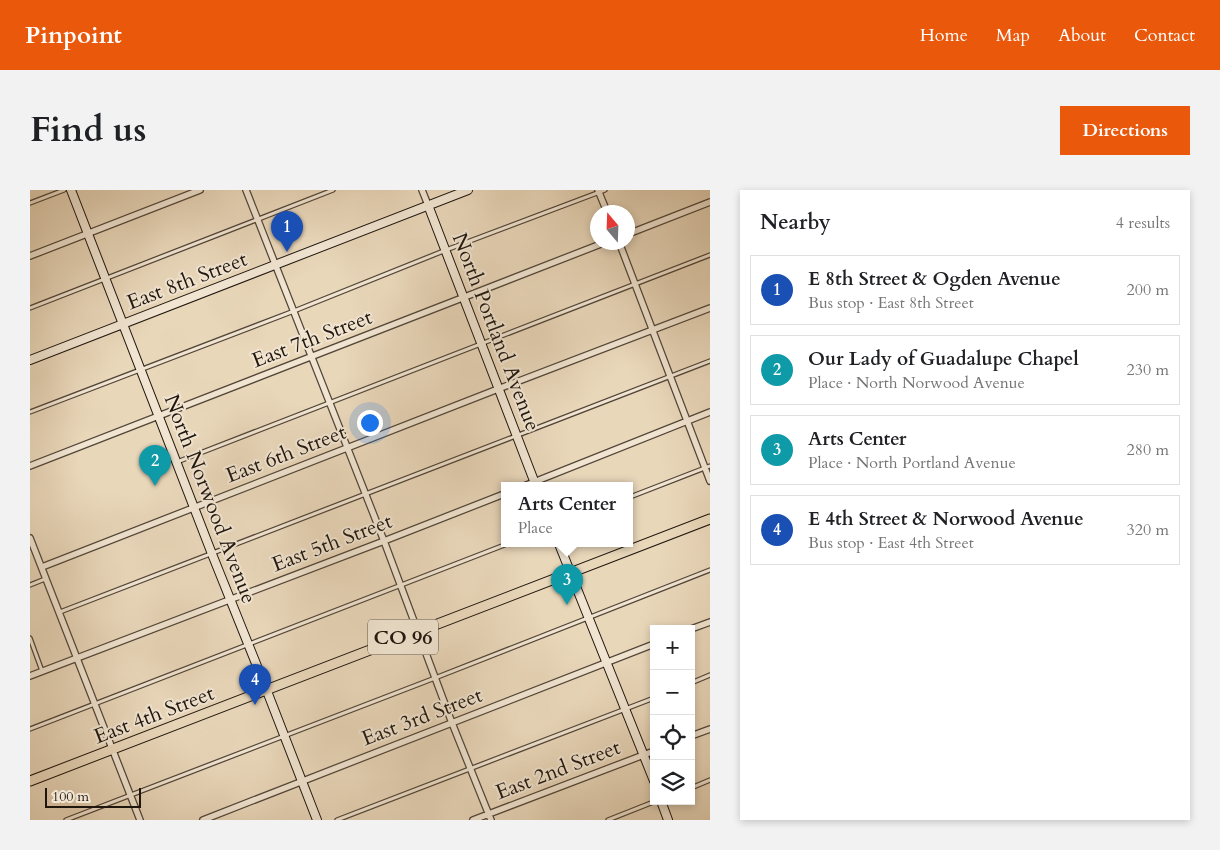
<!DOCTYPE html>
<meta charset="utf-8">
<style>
:root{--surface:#fff;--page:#f2f2f2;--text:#202124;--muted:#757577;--line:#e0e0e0;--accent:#ea580c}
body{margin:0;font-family:Cardo,serif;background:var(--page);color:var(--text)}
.controls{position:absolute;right:15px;bottom:15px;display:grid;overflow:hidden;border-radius:0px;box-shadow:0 2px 8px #0003}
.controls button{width:45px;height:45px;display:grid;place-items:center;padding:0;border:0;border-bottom:1px solid var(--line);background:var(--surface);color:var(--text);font:25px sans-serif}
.compass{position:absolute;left:560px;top:15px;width:45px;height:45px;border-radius:50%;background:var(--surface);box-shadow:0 2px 8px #0003;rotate:341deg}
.scale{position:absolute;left:15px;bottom:12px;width:96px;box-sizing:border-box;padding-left:5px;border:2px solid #1f160e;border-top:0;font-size:14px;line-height:18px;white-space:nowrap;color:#1f160e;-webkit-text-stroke:4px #f1e5d2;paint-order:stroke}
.you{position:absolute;left:339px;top:232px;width:18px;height:18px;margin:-12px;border:4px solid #fff;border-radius:50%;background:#1a73e8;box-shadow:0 0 0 8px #1a73e833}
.badge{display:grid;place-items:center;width:32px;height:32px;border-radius:50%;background:var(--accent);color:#fff;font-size:16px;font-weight:700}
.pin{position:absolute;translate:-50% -41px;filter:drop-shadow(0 1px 2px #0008)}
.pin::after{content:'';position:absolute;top:26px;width:18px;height:15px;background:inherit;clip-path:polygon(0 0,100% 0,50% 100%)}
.popup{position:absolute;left:471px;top:292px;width:132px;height:65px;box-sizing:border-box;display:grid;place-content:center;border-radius:0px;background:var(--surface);filter:drop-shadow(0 1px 4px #0005);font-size:16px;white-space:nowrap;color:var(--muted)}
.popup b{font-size:19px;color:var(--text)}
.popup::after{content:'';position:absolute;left:50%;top:100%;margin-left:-10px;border:10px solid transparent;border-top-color:var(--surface)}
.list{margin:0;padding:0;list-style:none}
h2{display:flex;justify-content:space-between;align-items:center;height:65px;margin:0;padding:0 20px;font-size:21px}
h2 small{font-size:16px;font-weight:400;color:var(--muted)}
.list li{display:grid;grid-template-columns:32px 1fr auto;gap:15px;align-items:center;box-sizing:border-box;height:70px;margin:0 10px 10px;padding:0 10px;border:1px solid var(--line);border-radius:0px}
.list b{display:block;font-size:19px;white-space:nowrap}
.list p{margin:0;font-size:16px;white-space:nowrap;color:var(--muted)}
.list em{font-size:16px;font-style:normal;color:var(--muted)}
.icon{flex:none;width:28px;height:28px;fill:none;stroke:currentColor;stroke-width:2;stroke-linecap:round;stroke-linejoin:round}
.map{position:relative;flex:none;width:680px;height:630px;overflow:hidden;border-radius:0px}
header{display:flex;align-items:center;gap:30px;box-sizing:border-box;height:70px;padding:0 25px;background:var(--accent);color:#fff}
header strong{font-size:24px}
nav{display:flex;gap:28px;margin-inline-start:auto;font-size:18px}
.intro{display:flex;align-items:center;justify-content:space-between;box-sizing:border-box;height:120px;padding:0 30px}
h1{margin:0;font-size:35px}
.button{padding:12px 22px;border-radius:0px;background:var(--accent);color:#fff;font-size:18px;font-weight:700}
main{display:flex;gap:30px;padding:0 30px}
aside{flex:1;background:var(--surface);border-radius:0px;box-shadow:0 2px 8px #0003}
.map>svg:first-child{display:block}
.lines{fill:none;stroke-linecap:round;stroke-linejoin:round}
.lane-casing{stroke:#524639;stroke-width:5.5}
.street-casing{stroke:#524639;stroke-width:8}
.secondary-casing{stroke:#1f160e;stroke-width:10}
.primary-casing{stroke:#1f160e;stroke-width:11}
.lane{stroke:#f1e5d2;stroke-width:3}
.street{stroke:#f1e5d2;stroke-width:5.5}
.secondary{stroke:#f1e5d2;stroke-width:8}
.primary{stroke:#e9d7ba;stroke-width:9}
.labels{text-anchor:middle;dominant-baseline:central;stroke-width:4;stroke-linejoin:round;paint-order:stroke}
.shield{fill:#f1e5d2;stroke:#5e5449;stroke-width:1}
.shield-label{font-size:20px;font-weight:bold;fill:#1f160e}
.street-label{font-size:21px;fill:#1f160e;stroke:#f1e5d2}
</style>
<header>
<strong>Pinpoint</strong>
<nav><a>Home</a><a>Map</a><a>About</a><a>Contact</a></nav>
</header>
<div class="intro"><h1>Find us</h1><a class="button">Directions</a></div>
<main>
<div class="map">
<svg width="680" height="630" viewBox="0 0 680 630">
<rect width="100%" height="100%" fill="#e9d7ba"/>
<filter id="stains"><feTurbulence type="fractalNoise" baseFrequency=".004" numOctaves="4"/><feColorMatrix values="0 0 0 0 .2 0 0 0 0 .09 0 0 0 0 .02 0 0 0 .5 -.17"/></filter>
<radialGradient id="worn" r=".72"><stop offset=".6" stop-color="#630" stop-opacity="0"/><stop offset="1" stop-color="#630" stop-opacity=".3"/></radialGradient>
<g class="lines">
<defs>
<path id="lane" d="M0 13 34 0
M0 118 303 0
M0 222 264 121 416 60 575 0
M147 272 680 65
M600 307 680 276
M0 395 15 389
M30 422 680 171
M0 448 12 481
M661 493 680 485
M0 539 477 354
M661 598 680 590
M36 630 405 488 680 380
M307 630 624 508
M578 630 626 611"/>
<path id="street" d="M216 0 354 351 422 533 461 630
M392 0 398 15
M568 0 577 22
M598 44 680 12
M589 52 680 291
M0 66 170 0
M0 276 576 52
M494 296 680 222
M0 348 110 630
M12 377 468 199 680 118
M661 439 680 432
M0 486 354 351 474 304
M661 546 680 539
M173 630 624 454
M443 630 624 561"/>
<path id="secondary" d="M41 0 182 364 235 496 287 630
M398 15 506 296
M0 170 438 0
M529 354 624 591
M631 611 638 630"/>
<path id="primary" d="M0 591 680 329"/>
</defs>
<use href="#lane" class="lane-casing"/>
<use href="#street" class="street-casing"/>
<use href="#secondary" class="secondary-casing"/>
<use href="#primary" class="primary-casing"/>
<use href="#lane" class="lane"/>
<use href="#street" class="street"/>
<use href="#secondary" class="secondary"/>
<use href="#primary" class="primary"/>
</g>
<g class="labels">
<rect class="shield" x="338" y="429.5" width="70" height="35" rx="4"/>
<g class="shield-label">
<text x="373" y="447">CO 96</text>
</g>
<g class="street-label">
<text transform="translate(157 91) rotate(-21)">East 8th Street</text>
<text transform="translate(466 142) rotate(69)">North Portland Avenue</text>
<text transform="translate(282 149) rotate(-21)">East 7th Street</text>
<text transform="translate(256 264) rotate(-21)">East 6th Street</text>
<text transform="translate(180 309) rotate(69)">North Norwood Avenue</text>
<text transform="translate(302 353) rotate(-21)">East 5th Street</text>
<text transform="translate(124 525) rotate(-21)">East 4th Street</text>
<text transform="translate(392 527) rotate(-21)">East 3rd Street</text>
<text transform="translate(528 580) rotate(-21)">East 2nd Street</text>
</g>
</g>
<rect width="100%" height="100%" filter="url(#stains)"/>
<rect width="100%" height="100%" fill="url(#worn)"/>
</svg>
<div class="controls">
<button>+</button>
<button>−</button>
<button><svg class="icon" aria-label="locate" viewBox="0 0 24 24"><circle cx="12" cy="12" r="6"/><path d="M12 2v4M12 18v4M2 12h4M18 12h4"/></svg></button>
<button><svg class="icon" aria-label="layers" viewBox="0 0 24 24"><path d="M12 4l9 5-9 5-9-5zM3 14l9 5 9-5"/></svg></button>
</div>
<svg class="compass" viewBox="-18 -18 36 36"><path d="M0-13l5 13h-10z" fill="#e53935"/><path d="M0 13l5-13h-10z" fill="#757577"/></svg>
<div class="scale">100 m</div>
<div class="you"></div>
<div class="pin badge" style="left:257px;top:62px;background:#1a4fb4">1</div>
<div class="pin badge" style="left:125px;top:296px;background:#0f9aa8">2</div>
<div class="pin badge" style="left:537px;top:415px;background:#0f9aa8">3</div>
<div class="popup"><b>Arts Center</b>Place</div>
<div class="pin badge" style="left:225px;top:515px;background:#1a4fb4">4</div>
</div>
<aside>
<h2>Nearby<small>4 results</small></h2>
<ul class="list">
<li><span class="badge" style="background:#1a4fb4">1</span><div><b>E 8th Street &amp; Ogden Avenue</b><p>Bus stop · East 8th Street</p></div><em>200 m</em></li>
<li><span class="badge" style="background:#0f9aa8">2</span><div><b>Our Lady of Guadalupe Chapel</b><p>Place · North Norwood Avenue</p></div><em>230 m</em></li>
<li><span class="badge" style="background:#0f9aa8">3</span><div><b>Arts Center</b><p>Place · North Portland Avenue</p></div><em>280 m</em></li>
<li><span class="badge" style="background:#1a4fb4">4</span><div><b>E 4th Street &amp; Norwood Avenue</b><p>Bus stop · East 4th Street</p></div><em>320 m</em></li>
</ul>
</aside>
</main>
